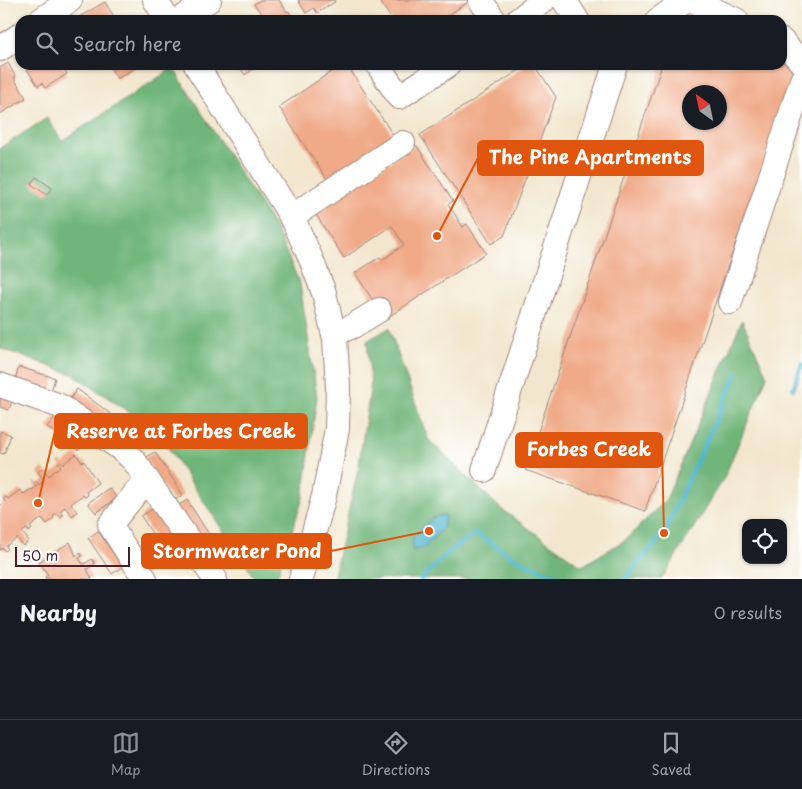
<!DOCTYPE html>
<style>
:root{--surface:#171b24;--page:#20242c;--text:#f1f3f6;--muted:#9ea1a6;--line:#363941;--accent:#8c9099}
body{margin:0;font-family:"Playpen Sans",sans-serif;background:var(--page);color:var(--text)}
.controls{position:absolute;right:15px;bottom:15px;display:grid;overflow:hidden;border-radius:10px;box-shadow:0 1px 4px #0004}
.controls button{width:45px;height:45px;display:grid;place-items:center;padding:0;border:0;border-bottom:1px solid var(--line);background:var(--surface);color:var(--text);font:25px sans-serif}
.compass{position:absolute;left:682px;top:85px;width:45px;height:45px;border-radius:50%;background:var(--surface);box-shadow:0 1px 4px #0004;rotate:327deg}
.scale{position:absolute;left:15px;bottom:12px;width:115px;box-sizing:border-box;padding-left:5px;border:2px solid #4a1f2b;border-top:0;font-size:14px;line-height:18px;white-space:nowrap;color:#4a1f2b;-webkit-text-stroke:4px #fff;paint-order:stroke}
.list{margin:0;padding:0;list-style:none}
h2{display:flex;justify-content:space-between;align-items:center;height:65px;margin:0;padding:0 20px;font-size:21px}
h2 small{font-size:16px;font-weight:400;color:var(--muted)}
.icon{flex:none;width:28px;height:28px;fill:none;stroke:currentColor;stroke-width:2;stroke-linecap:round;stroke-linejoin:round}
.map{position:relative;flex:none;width:802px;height:579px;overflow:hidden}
.search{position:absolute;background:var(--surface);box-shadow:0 1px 4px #0004;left:15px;right:15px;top:15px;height:55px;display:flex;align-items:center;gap:12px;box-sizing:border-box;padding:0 18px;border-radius:15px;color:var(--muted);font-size:19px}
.sheet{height:140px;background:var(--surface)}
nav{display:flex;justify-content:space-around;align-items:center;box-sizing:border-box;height:70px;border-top:1px solid var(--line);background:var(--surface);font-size:14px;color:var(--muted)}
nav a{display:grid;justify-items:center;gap:2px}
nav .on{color:var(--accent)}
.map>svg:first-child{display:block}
.forest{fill:#70b579;stroke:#5d6a52}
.water{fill:#4db5cc;stroke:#4c6a7c}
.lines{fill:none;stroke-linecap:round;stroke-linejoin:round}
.stream{stroke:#4db5cc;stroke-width:4.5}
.building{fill:#f0aa88;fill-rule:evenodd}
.minor-casing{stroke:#9e837c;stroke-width:26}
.minor{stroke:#fff;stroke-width:24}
.leader{fill:none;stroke:#e0560e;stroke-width:2}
.callout-dot{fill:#e0560e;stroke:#fff;stroke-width:2}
.callout{fill:#e0560e;stroke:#e0560e;stroke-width:2}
.callout-label{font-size:19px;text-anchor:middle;font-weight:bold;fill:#fff}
</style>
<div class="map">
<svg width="802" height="579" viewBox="0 0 802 579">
<rect width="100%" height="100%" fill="#fff"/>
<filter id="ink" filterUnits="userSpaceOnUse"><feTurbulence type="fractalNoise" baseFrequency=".02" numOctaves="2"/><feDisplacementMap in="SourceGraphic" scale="10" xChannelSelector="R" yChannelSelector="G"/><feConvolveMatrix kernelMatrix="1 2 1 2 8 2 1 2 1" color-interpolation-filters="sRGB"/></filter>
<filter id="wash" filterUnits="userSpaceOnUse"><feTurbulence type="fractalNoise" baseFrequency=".0096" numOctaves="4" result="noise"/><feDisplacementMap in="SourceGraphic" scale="20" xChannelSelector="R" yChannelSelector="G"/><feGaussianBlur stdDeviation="1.12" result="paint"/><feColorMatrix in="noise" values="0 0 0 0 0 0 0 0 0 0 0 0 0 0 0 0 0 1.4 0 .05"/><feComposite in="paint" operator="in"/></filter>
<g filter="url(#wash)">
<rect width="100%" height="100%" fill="#f2e7ce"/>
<path class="forest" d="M173 68 276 229 300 284 317 397 303 498 276 579H255L157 431 74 375 0 348V148L47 118 62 141Z
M742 320 767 376 724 478 662 579H333L358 470 371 384 367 341 389 328 428 439 501 509 582 566 625 540 666 500Z"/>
<path class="water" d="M445 515 444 527 423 549 412 550 413 536 434 517Z"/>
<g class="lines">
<path class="stream" d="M793 389 802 364
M421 579 449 552 475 533 520 561 564 579
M625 579 664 533 737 374"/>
</g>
<g id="blocks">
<path class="building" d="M260 0H279L287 12 289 11 293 20H259L264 17 254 4Z
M298 0H334L335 2 317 13 314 8 306 13Z
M379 0H471L441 20H392Z
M105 2 116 20H81L79 17Z
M782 62 795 67 645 511 525 470 662 65H782ZM690 92H720V122H690Z
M8 63 16 77 14 78 26 98 0 114V68Z
M24 65H62L67 74 45 88 42 83 38 86Z
M109 65H139L117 79Z
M238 65H259L245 75Z
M341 65H347L393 135 327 179 279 107Z
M527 65H535L556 97 504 236 491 244 420 135Z
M416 145 453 201 448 204 463 227 467 224 486 253 385 319 355 273 380 257 382 260 404 245 392 226 344 258 314 212Z
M36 177 52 188 47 195 31 184Z
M19 367 55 378 51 391 15 379Z
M77 389 112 415 102 428 68 402Z
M0 394 13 398 9 410 0 407Z
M55 417 86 439 78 450 47 427Z
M0 431 11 435 4 454 0 453Z
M155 452 183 495 173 501 145 458Z
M76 454 82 462 84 461 98 483 86 492 88 495 85 497 83 495 71 504 77 512 72 516 65 507 60 511 63 515 60 517 57 513 53 516 54 518 47 524 42 518 30 527 32 529 29 532 27 529 22 532 29 541 23 546 17 538 6 546 8 549 5 551 3 548 0 550V506L5 501 3 499 6 497 8 499 20 490 24 494 31 489 32 490 36 487 34 483 36 481 39 485 44 480 38 472 43 468 49 476 61 466 58 463 61 461 63 464Z
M109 488 117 498 96 513 88 503Z
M187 500 214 542 203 550 176 507Z
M154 508 178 543 164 552 141 516Z
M98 531 123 567 112 574 88 538Z
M70 542 76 556 80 553 82 556 79 558 82 563 84 564 92 559 95 564 87 569 92 579H51L50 577 46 579 45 577 48 575 39 562Z"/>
</g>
</g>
<g filter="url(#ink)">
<use href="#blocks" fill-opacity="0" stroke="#9e837c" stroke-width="1"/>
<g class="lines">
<defs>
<path id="minor" d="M155 0 168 20
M564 0 577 20
M692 0 736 20
M481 1 494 20
M41 20 70 0
M180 20 209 0
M518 20 544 0
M658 20 687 0
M782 41 802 63
M0 49 20 35
M196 65 293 219 311 259 324 293 335 339 338 387 337 429 324 496 301 579
M378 65 399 97 448 65
M291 217 403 143
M730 302 802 80
M334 334 353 326 379 310
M0 385 60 406 124 451 135 462 215 579
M484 470 615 65
M145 579 110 525 147 479"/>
</defs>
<use href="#minor" class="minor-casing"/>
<use href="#minor" class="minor"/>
</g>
</g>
<path class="leader" d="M437 236L478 158M38 503L55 431M664 533L662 450M429 531L331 551"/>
<g class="callout-dot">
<circle cx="437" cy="236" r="5"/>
<circle cx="38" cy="503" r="5"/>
<circle cx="664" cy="533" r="5"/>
<circle cx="429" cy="531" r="5"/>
</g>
<g class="callout">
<rect x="478" y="141" width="225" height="34" rx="5"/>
<rect x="55" y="414" width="252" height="34" rx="5"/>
<rect x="516" y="433" width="146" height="34" rx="5"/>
<rect x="142" y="534" width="189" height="34" rx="5"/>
</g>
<g class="callout-label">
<text x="590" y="164">The Pine Apartments</text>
<text x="181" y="438">Reserve at Forbes Creek</text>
<text x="589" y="456">Forbes Creek</text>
<text x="237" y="558">Stormwater Pond</text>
</g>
</svg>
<div class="controls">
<button><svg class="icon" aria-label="locate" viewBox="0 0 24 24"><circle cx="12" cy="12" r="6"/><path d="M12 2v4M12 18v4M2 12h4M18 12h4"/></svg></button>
</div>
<svg class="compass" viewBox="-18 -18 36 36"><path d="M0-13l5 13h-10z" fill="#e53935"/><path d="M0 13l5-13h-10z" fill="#9ea1a6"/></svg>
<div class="scale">50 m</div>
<div class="search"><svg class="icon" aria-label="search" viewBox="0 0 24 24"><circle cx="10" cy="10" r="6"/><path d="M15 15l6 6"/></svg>Search here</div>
</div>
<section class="sheet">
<h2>Nearby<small>0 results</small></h2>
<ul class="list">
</ul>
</section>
<nav>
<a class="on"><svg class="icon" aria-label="map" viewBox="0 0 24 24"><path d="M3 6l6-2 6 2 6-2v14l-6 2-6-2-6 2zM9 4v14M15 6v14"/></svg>Map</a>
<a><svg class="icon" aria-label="directions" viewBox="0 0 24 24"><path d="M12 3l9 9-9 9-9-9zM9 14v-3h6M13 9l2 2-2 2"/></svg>Directions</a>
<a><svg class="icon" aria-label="saved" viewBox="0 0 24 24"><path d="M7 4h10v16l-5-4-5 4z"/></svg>Saved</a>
</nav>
